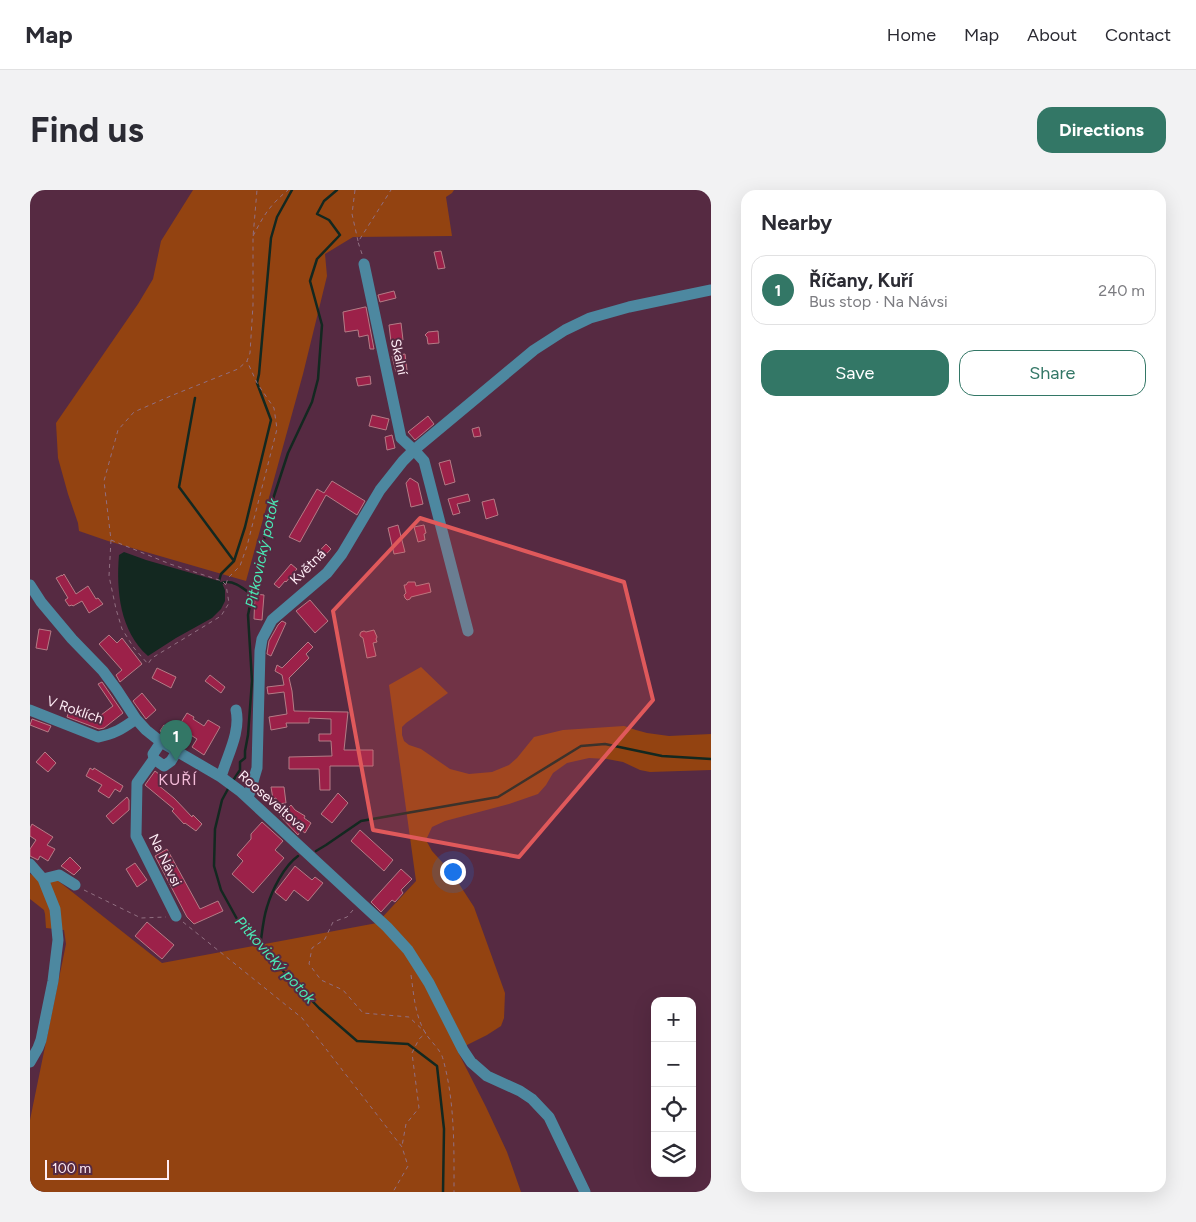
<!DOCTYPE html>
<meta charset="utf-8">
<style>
:root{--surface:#fff;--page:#f2f2f3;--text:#2b2b33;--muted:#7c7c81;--line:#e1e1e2;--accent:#376}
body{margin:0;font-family:Figtree,sans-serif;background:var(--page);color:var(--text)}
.controls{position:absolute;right:15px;bottom:15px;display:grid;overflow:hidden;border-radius:10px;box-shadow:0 5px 20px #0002}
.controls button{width:45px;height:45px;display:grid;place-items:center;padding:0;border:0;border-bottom:1px solid var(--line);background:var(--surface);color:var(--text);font:25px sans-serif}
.scale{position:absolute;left:15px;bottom:12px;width:124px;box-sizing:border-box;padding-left:5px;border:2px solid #feecf5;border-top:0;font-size:14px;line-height:18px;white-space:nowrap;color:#feecf5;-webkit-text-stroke:4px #562a42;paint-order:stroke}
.you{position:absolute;left:422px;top:681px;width:18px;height:18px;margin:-12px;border:4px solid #fff;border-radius:50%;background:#1a73e8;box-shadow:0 0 0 8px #1a73e833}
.badge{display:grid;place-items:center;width:32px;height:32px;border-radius:50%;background:var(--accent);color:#fff;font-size:16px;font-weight:700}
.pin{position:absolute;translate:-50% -41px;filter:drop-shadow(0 1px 2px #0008)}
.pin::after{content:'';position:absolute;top:26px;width:18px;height:15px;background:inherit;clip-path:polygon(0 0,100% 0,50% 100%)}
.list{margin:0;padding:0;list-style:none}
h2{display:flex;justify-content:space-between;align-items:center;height:65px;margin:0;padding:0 20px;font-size:21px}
h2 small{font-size:16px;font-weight:400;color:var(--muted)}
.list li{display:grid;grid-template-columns:32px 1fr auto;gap:15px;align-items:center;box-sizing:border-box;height:70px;margin:0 10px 10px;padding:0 10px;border:1px solid var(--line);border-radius:15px}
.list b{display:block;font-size:19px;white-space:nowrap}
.list p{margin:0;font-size:16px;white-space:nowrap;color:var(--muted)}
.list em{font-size:16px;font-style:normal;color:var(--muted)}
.actions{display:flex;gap:10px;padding:15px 20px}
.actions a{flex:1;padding:11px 0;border:1px solid var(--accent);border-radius:15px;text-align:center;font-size:18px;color:var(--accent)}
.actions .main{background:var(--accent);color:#fff}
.icon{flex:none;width:28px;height:28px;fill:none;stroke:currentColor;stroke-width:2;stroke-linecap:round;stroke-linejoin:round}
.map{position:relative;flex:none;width:681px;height:1002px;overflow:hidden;border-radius:15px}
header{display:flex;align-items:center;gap:30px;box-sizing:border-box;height:70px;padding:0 25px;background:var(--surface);border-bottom:1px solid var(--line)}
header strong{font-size:24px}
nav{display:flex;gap:28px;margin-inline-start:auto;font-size:18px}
.intro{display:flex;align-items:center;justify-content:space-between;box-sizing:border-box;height:120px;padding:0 30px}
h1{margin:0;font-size:35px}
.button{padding:12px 22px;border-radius:15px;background:var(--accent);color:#fff;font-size:18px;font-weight:700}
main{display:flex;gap:30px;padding:0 30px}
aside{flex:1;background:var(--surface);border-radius:15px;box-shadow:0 5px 20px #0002}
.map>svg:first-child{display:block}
.green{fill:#934311}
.water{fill:#132820}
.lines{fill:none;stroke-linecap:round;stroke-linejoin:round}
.stream{stroke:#132820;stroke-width:2.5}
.building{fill:#9c2149;stroke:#b57b86}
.path{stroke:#916f81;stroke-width:1;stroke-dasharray:4 4;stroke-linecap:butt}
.minor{stroke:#4d88a0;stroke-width:11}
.marked{fill:#e0595b;fill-opacity:0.2;stroke:#e0595b;stroke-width:4;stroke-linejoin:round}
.labels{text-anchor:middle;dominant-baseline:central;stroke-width:4;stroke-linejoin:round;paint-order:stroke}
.street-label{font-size:14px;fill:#feecf5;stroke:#562a42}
.water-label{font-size:15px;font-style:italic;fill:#4ae9b5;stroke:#562a42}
.quarter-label{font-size:16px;letter-spacing:1px;fill:#f4bcd9;stroke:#562a42}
</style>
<header>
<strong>Map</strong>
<nav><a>Home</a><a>Map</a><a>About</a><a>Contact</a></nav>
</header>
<div class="intro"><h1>Find us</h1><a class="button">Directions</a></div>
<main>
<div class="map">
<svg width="681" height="1002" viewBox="0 0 681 1002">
<rect width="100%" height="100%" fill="#562a42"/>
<path class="green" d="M163 0H424L422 3 416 7 422 46 323 47 295 64 297 86 273 184 216 391 78 351 49 341 48 333 38 304 28 268 26 233 108 114 123 89 131 51Z
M391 477 418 503 376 533 372 537V545L374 551 379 555 391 559 420 579 439 584 462 582 479 575 487 568 504 547 533 540 594 536 606 540 617 543 639 546 681 544V580L620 582 610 580 593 572 577 569 559 568 537 573 523 583 516 595 508 604 479 614 415 631 402 637 396 650 402 661 422 683 444 717 475 803 474 828 471 836 457 845 427 860 456 917 477 962 491 1002H0V930L36 754 34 740 16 738 15 724 14 720 0 709V684L13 689 22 686 132 773 347 733 386 691 359 495Z"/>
<path class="water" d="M94 362 116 370 189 391 192 393 195 400V411L191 419 182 428 146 448 118 466C90 441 86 401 89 365Z"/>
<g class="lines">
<path class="stream" d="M165 208 149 297 204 371
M189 391 191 384 204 371 215 337 241 230 227 193 229 184 241 48 247 27 262 0
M192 393C203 389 214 399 222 405
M202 592 210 580V572L215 568V561L218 545 222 491 218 425 242 312 258 263 282 212 288 189 292 135 280 91 287 69 310 45 299 30 287 24 294 11 307 0
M199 597 192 610 185 639 184 676 191 700 207 729 230 757 289 818 327 851 378 854 407 876 414 939 413 1002
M286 661 296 655 331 631 468 607 551 556 575 554 632 566 681 569
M230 757C232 744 233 729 237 717 242 700 254 676 268 666"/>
</g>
<path class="building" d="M411 61 415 78 408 79 404 62Z
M364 101 366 108 350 112 348 105Z
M335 117H336L344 159H340L338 145 329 147 328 140 315 142 313 122Z
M371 133 373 150 361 152 359 135Z
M408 141 409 153 398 154 397 147 395 145 398 142Z
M375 164 377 180 366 182 362 166Z
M340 186 341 194 328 196 326 188Z
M342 225 359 229 356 240 339 236Z
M398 226 404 234 385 250 378 242Z
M449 237 451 246 444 247 442 239Z
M362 245 365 258 357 260 355 247Z
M420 270 425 292 415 295 409 273Z
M380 288 388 293 393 314 381 317 376 293Z
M302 291 335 311 327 325 296 305 270 352 259 347 287 299 294 303Z
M438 304 440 311 427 314 430 323 423 325 418 309Z
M464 309 468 325 456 329 452 312Z
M368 335 375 362 364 364 358 338Z
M394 335 396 343 394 344 395 350 388 352 384 337Z
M296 354 301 359 283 378 278 373Z
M261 374 267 379 256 392 255 391 249 398 244 394Z
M34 384 46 404 58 396 66 409 68 408 73 414 59 423 52 411 43 416 42 415 39 416 35 410 38 408 26 388 32 385V386Z
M378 392H385L386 396 399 393 401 402 381 407 380 409 377 410 375 408 374 405 376 403 374 395H376Z
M225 404 234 405 232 430 224 429Z
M280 410 298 431 285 443 266 421Z
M252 431 256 433 241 466 237 464 239 451 248 435Z
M9 439 21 441 17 460 6 458Z
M344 440 347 447 346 449 347 452 343 453 346 466 337 468 333 448 330 446V444L331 442 334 441 336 442Z
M79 445 87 453 92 448 112 474 90 492 86 485 92 480 69 454Z
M278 452 283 457 276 464 279 468 259 488 262 501 264 521 318 522 314 560H343V576H300V600H290L289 579H259V567L302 566 301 551H289V544H301V529L279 528V533H256L257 537 241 540 239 527 257 524 254 502 238 504 237 497 254 495 252 485 245 481 247 475 252 478Z
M127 478 146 487 141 498 122 488Z
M180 485 195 497 191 503 175 491Z
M72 492 93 523 74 538 69 539 37 527 39 521 63 531 83 516 68 494Z
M112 503 126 520 116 529 103 511Z
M157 523 164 527 163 529 174 536 178 530 190 537 174 565 162 557 167 549 156 542 148 554 130 541 134 535 145 542Z
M2 529 21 536 18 542 0 535Z
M15 562 26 573 18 582 6 572Z
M60 578 63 580 64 578 93 596 90 602 85 599 79 608 68 601 72 595 56 586Z
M125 581 134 588 128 595 144 608 162 627 163 625 172 634 166 641 155 633 154 634 142 621 144 619 115 595Z
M241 597H254L256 613 247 614 246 608 243 609Z
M308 603 318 613 302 633 291 624Z
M97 607 99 610V620L83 634 76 626Z
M261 615 265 620 275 626 274 628 281 633 275 643 271 640 268 645 250 626Z
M232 632 253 651 245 660 254 668 223 703 202 684 213 671 207 665 221 649V644Z
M2 634 23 647 17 655 25 659 18 671 10 666 8 670 0 666V659L6 650 0 646V638Z
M330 640 363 670 354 681 321 651Z
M137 659 170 719 188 711 193 721 164 734 157 727 125 666Z
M40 667 51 678 44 685 31 676Z
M105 673 117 690 107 697 96 679Z
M265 676 282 690 285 687 293 693 278 711 264 700 256 711 245 702Z
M371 679 382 689 371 700 373 703 365 712 362 710 351 722 341 712Z
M117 732 144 755 132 769 105 746Z"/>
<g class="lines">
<path class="path" d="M325 0 322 24 328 51
M223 46C234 25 239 16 258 0
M332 64 328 52 361 0
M81 350 140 374 192 391 196 395 199 413 191 426 122 468 118 474 104 458 92 439 86 419 79 386 81 350 74 291 88 240 104 222 143 205 208 179 217 171 220 163 223 115V47L227 0
M196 394 198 388 210 376 217 356 247 239 244 218 227 193 217 171
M54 700 111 728 136 727
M323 720 317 727 303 732 295 749 282 758 279 774 291 790 313 800 333 823 379 827 396 843 389 849 382 863 389 918 376 934 372 956
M153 732 272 828 372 957 378 976 363 1002
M381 785C384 806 385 826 396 844 401 852 411 860 413 869 425 912 424 958 424 1002"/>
<path class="minor" d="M334 74 371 248 384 260 394 271 438 441
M0 395 11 412 42 449 73 481 87 500 106 529 116 540 131 552 191 587 210 601 357 737 378 760 399 793 433 860 441 872 457 886 490 901 502 909 519 927 555 1002
M0 520 68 547C84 544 92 539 106 529
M131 552 123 564 124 569 107 593 106 646 146 726
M124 569 134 576 141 571 147 561
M191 587C197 566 211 542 206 520
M218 608 227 578 230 461 232 449 242 430 297 383 312 364 350 300 373 271 384 260 504 160 535 140 560 128 599 117 681 100
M0 674 13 689 25 719 28 750 23 791 11 850 8 858 0 872
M13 689 29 685 45 695"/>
</g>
<path class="marked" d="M390 328 594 392 623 510 489 667 343 640 303 421Z"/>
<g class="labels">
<g class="street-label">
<text transform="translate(369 167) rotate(78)">Skalní</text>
<text transform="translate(278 377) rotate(-45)">Květná</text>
<text transform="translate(45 520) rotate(19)">V Roklích</text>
<text transform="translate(242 611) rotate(41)">Rooseveltova</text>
<text transform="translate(135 670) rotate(64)">Na Návsi</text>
</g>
<g class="water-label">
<text transform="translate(232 363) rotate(-78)">Pitkovický potok</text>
<text transform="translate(245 770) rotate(48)">Pitkovický potok</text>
</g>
<g class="quarter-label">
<text x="148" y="589">KUŘÍ</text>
</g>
</g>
</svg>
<div class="controls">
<button>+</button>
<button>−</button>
<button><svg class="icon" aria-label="locate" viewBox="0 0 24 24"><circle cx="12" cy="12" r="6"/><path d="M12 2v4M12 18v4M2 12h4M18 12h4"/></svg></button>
<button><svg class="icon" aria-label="layers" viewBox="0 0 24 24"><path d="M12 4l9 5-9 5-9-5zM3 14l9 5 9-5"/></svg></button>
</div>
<div class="scale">100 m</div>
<div class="you"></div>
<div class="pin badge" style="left:146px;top:571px">1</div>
</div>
<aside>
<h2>Nearby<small></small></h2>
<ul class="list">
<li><span class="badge">1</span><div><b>Říčany, Kuří</b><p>Bus stop · Na Návsi</p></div><em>240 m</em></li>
</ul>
<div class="actions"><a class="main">Save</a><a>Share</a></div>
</aside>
</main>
